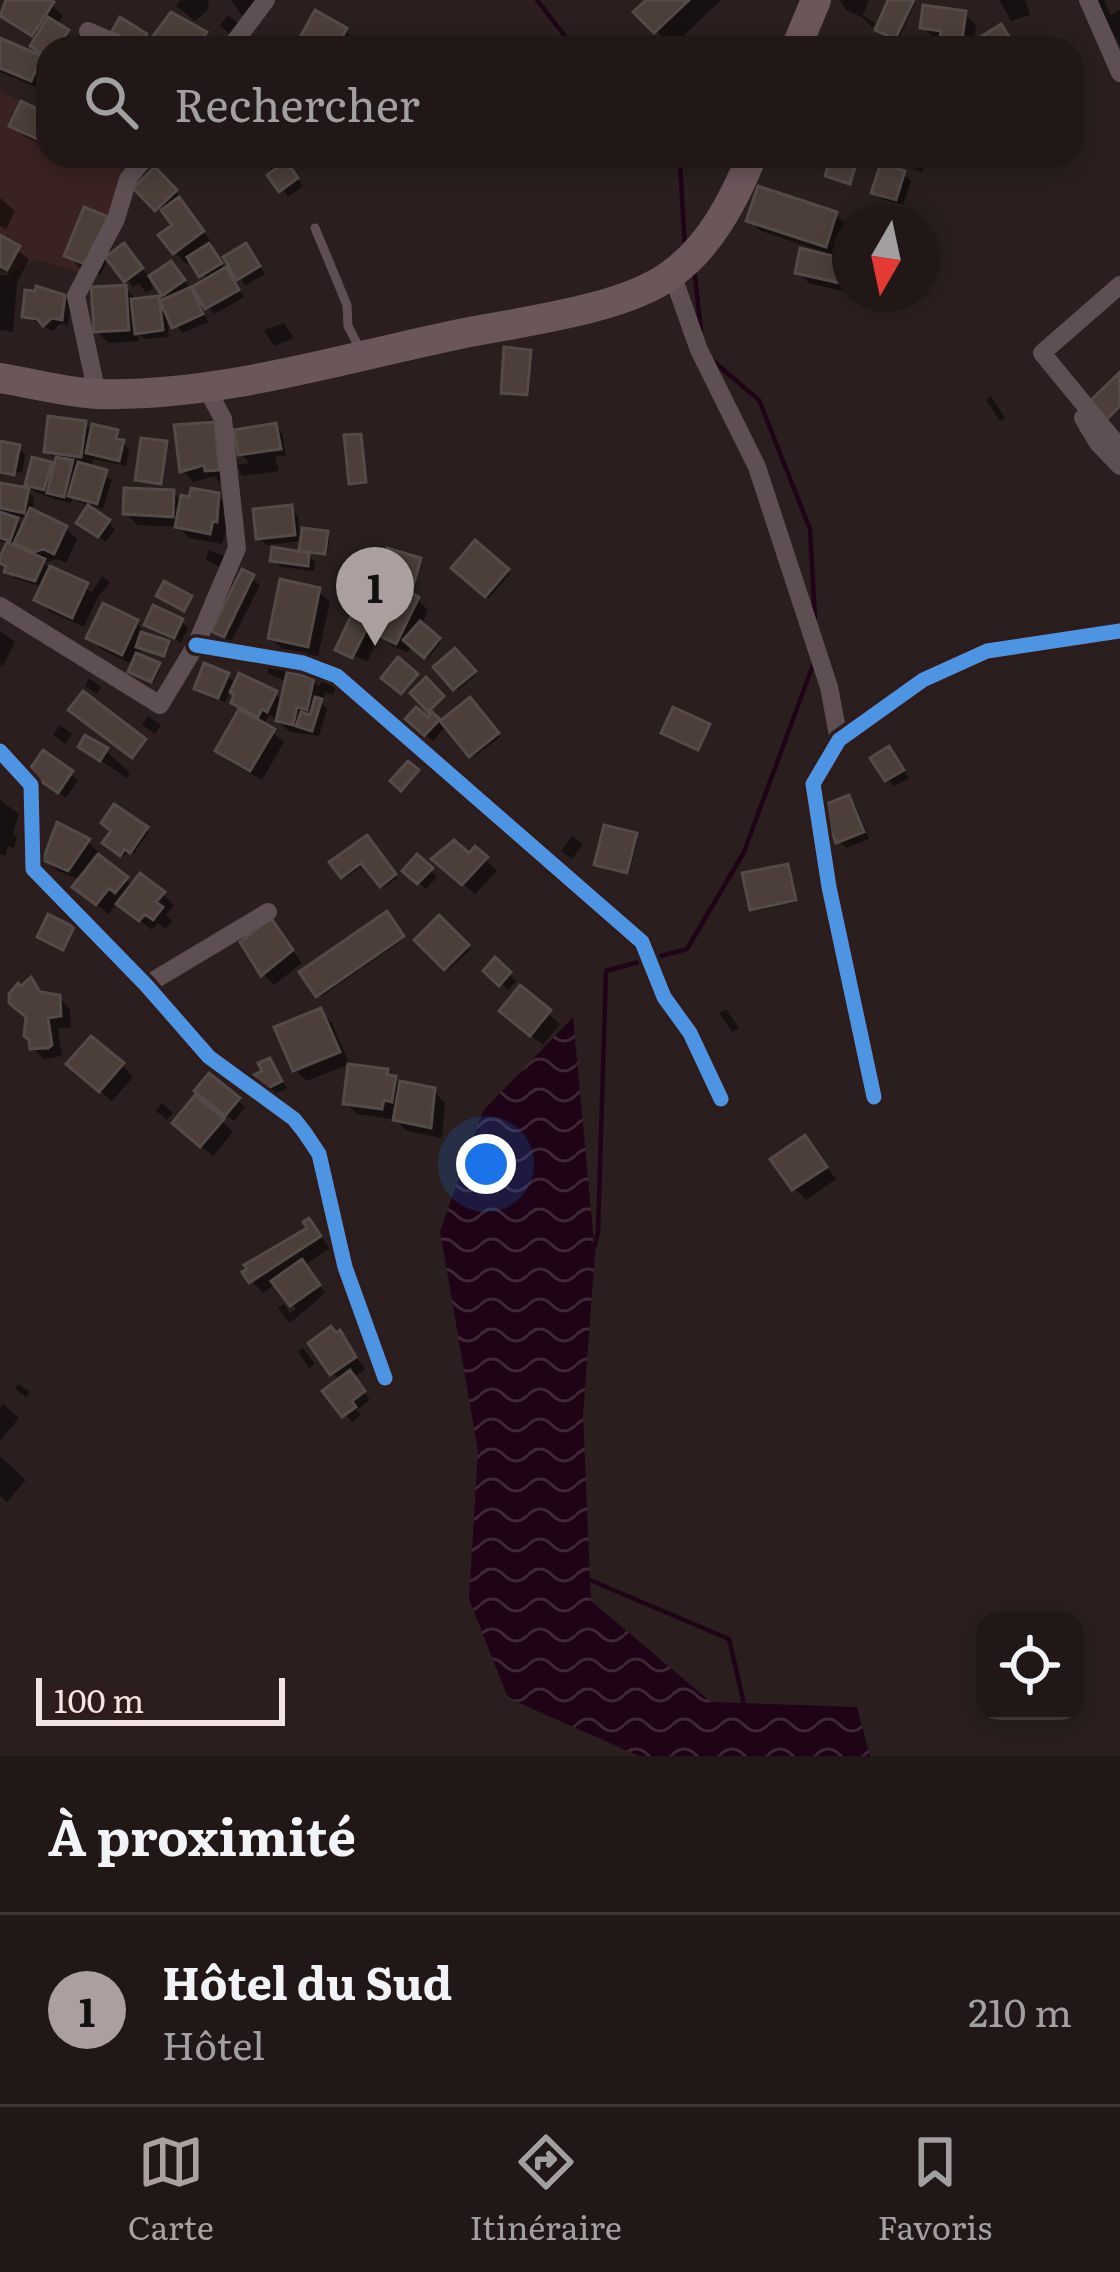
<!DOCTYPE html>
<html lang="fr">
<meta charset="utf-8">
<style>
:root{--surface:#201716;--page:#28201f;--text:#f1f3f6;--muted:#a29fa1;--line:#3d3635;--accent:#ac9f9f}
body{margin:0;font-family:Literata,serif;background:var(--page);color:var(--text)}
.controls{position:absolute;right:36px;bottom:36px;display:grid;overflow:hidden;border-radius:24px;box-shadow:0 6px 18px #0003}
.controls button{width:108px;height:108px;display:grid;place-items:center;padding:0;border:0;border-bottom:3px solid var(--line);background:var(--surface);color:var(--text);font:60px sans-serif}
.compass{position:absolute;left:832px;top:204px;width:108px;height:108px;border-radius:50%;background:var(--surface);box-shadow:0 6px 18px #0003;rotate:189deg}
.scale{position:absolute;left:36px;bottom:30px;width:249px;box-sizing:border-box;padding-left:12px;border:6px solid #f2e4e4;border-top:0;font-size:33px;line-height:42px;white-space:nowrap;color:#f2e4e4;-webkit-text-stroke:9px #2e1b1a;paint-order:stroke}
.you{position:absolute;left:486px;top:1164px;width:42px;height:42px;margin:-30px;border:9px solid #fff;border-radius:50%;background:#1a73e8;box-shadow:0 0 0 18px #1a73e833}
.badge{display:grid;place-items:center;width:78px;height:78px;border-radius:50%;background:var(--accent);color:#111;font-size:39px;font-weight:700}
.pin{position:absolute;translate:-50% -99px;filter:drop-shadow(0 3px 6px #0008)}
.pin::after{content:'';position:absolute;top:63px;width:42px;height:36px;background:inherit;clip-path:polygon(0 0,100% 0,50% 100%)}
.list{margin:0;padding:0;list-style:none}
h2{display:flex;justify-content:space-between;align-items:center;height:156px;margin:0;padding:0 48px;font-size:51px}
h2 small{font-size:39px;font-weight:400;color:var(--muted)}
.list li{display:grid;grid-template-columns:78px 1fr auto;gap:36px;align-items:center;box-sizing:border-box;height:192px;padding:0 48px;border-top:3px solid var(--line)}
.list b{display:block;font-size:45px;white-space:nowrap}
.list p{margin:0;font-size:39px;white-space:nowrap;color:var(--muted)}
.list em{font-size:39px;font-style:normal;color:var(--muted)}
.icon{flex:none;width:66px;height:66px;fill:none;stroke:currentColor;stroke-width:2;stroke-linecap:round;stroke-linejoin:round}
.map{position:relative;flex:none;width:1120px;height:1756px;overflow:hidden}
.search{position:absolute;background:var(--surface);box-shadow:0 6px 18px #0003;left:36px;right:36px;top:36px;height:132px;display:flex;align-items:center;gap:30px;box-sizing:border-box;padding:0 42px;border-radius:36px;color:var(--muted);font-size:45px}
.sheet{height:348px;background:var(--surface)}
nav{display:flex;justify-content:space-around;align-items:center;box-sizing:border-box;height:168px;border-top:3px solid var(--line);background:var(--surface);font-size:33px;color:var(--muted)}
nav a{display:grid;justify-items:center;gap:6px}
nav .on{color:var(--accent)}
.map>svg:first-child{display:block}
.built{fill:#3a2221}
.water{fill:url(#water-waves)}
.shadow{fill:#0007;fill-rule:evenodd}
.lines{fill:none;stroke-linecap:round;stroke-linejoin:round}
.stream{stroke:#1f0316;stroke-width:4.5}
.building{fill:#4c3e39;stroke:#544a48;stroke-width:3}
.lane{stroke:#5e4f52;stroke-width:9}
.street{stroke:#5e4f52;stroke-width:18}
.primary{stroke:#6b565a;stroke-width:30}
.cycleway-casing{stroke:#2e1b1a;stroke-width:22}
.cycleway{stroke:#4d94e3;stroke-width:15}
</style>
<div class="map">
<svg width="1120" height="1756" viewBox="0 0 1120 1756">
<defs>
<pattern id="water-waves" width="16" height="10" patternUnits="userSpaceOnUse" patternTransform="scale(3)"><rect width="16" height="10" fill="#1f0316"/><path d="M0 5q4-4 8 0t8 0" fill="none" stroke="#402838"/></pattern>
</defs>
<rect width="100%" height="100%" fill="#2a1f1e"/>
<path class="built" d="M0 92 48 114V156H119L128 195 91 276 34 259 12 273 0 267Z"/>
<path class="water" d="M573 1017 595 1253 583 1415 591 1601 711 1702 857 1707 870 1756H639L508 1698 469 1599 478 1451 440 1231 483 1111Z"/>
<path class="shadow" d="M10 0H45L52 5 63 16 57 26 74 40 68 48H48V58L37 41 1 14Z
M181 0H207L209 2 207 11 195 21 176 6Z
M231 0H262L243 17Z
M650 0H721L672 47 638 12Z
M840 0H869L863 15 875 23 872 27 862 17 846 10Z
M891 0 916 2 898 40 881 32Z
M999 0H1025L1030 15 1011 21Z
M1096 0H1104L1111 15 1120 10V46Z
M316 14 346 31 357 42 354 48H306Z
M965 14 976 25 974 44 1001 28 1016 48H943L942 40 934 39 923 27Z
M228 15 239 24 231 35 220 25Z
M172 16 205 34 215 48H163L155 40 150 48H140L123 37H145L152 43Z
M617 38 627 48H605Z
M0 41 40 58 48 66 43 90 0 72Z
M47 93H48V113L41 106Z
M48 117V148L24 136 13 125Z
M65 156H90L86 166Z
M263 156H285L289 162 285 164 303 186 288 197Z
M906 156H927L922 172 904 164Z
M155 171 182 199 179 201 213 244 209 247 244 297 215 314 204 304 208 281 192 259 186 264 175 252 176 226 137 188Z
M904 174 911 181 903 205 882 199 875 192Z
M0 198 15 211 6 229 0 226Z
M836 215 847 226 836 260 850 265V293L809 283 798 272 826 253 761 231 749 220Z
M119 231 101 275 79 267 68 255Z
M0 238 29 259 17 283 13 332 0 330V275H11L0 269Z
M131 254 148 276 153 289 146 293 139 283 133 287 110 258Z
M252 254 265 274 246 285 239 278Z
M178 272 197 298 208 322 182 333 166 310 169 337 145 339 138 333 139 341 108 343 97 331 125 288 136 299H158L162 303 171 299 165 294Z
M64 298 71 305 68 325 60 324 52 331 25 316Z
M284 323 294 338 274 346 264 330Z
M530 353 529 396 506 394 504 391Z
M991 396 1005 418 1000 421 986 400Z
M85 424 93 432 116 433 129 450 126 466 93 459 92 469 112 480 103 509 78 502 73 496 71 503 58 500 35 492 28 485 50 465 56 470 58 462 47 451Z
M214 425 229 480 219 481 214 476 194 482 183 471Z
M275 426 282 433 286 455 275 457 279 471 242 476 237 465 250 463 241 454Z
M0 444 18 448 25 455 22 473 0 469Z
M166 444 163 485 141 482 138 479Z
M0 486 27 491 34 498 32 513 65 528 77 539 66 563 57 559 44 563 51 570 92 592 102 576 110 582 98 597 84 627 49 611 38 599 44 587 14 578 1 562 9 544 0 541ZM11 515 28 518 24 528Z
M173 493 183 503 217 496 229 508 230 519 222 544 189 538 179 527 137 525 126 513Z
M291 509 298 516 299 530 330 537 327 555 305 552 303 541 266 545 259 538Z
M108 522 115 529 106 542 87 529Z
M476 544 510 574 489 598 455 568Z
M209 550 226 557 222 568 206 560Z
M308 555 315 563 314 571 281 567 273 560Z
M243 573 260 585 231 642 215 630Z
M373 575 417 599 428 610 421 626 441 642 428 658 412 645 408 653 391 645 380 634 367 662 348 653V659L338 650Z
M318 591 330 602 318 656 282 649 271 637Z
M181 621 188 628 181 643 148 624Z
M137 623 147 637 170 646 166 657 141 648 137 657 160 668 154 683 134 674V665L101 649 89 638Z
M0 631 15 642 3 666 0 664Z
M455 652 476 675 458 690 437 668Z
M270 665 285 668 287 675 313 681 319 687 322 680 336 688 333 695 325 692 322 704 327 709 319 736 290 732 269 714 264 726 284 742 262 780 230 762 218 751 242 710 234 702 237 696 231 689 225 703 198 688 227 675 237 685 275 694 283 702 287 682 268 673Z
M89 678 101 687 97 694 85 686Z
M470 701 500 737 474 757 447 725 433 741 409 719 428 721 432 717 441 724Z
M148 716 161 725 155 734 142 725Z
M60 725 72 734 65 744 53 735Z
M106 751 130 773 127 778 89 753Z
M44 754 78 780 66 798 39 779Z
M895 757 909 778 894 786 887 779Z
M848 799 856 806 869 839 846 848 839 841Z
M0 800 19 814 13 833 17 838 14 848 8 846 5 856 0 854Z
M115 808 149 832 134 853 129 849 124 856 106 843 114 831Z
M572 836 583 844 572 859 561 851Z
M635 836 638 839 629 874 597 864Z
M366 839 397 878 384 887 366 863 346 878 333 863Z
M88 841 99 853 97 856 134 887 163 894 174 905 166 915 172 921 165 929 158 923 152 930 118 902 109 914 87 898 81 880 58 871 46 859Z
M476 850 497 871 475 894 447 870Z
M418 858 437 877 426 889 406 871Z
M787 867 797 902 756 911 753 908Z
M387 915 404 939 321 997 303 973Z
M439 919 470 950 448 970 418 940Z
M271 922 302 963 274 985 263 974Z
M495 962 516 981 508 990 487 971Z
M31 981 44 996 59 998 70 1009 71 1027 58 1029 62 1056 44 1059 33 1048 21 990Z
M520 990 560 1024 543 1045 514 1022Z
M726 1009 739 1028 732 1032 719 1013Z
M320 1011 332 1023 349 1064 307 1081 295 1070Z
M269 1061 287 1088 271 1096 264 1089Z
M122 1065 133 1077 112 1101 81 1075Z
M387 1072 401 1085 434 1091 445 1103 442 1138 407 1131 396 1120 357 1114 346 1103Z
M205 1098 238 1100 245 1107 234 1121Z
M162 1103 173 1113 167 1120 156 1111Z
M222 1121 233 1132 213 1156 187 1134Z
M805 1139 836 1179 806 1200 794 1188Z
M309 1222 330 1248 304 1266 325 1293 290 1323 278 1308 284 1304 290 1313 296 1309 277 1283 263 1293 252 1281 311 1229Z
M340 1334 365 1369 353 1378 370 1400 357 1410 361 1415 352 1422 327 1391 341 1381 333 1373 336 1336Z
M303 1348 315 1364 309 1368 298 1352Z
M18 1384 30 1392 26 1397 15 1389Z
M3 1404 19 1418 0 1441V1408Z
M0 1456 26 1480 7 1502 0 1496Z"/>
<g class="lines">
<path class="stream" d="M537 0 574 48
M673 156 680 163 685 248
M694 269 701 330
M713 361 759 400 810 529 815 618
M657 957 687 949 744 852 813 665
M594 1248 598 1232 606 971 646 960
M585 1578 729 1639 744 1704"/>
</g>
<path class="building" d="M6 0H50L54 2 32 36 0 16Z
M646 0H689L654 33 633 12Z
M888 0H914L895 39 875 30Z
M923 5 966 11 961 48 938 47 941 31 920 28Z
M315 10 347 28 336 48H306L297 43Z
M171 12 207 32 198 45 200 48H159L150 40Z
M48 17 69 30 57 48H48V58L30 46Z
M120 17 147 34 139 48 112 31Z
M1001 24 1016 48H970L968 45Z
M0 38 42 56 31 81 0 68Z
M21 101 48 114V144L9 126Z
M830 159 855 167 850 184 825 176Z
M286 161 298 178 279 192 267 175Z
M881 163 905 171 896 200 871 193Z
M155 167 177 190 155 211 133 188Z
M758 186 837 212 826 247 746 221Z
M179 197 204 231 173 254 158 235 172 225 161 210Z
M84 207 109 217 90 266 64 256Z
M0 235 20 246 7 270 0 266Z
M124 243 143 268 124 282 105 257Z
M209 243 222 263 199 277 187 257Z
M246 243 260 266 237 280 223 257Z
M800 248 849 260 844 284 795 273Z
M171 261 185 280 162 296 149 276Z
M226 267 239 290 205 309 192 287Z
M126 285 129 330 94 332 91 287Z
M36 286 65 295 62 320 52 318 43 326 37 319 22 317 25 290 35 291Z
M191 287 203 314 172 328 160 301Z
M159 296 163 330 135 334 131 299Z
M504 347 531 350 527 395 501 393Z
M1119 373 1120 406 1104 422 1087 404Z
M48 416 86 421 81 457 44 452Z
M215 422 219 470 205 471 204 465 180 472 174 425Z
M276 423 281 449 238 455 234 430Z
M92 424 118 430 116 439 124 440 119 461 86 453Z
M361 434 366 482 349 484 344 435Z
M141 438 167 441 161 484 135 480Z
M0 441 20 445 14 475 0 472Z
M32 457 52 462 44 490 25 485Z
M56 457 73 460 64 497 47 493Z
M78 462 107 470 97 504 68 496Z
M0 483 29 488 24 513 0 508Z
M124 488 174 490 173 517 123 514Z
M191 488 219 493 217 522 213 521 210 534 175 527 181 495 189 497Z
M88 505 110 520 98 537 76 523Z
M292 505 295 535 256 539 253 509Z
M30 508 67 526 54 554 43 549 34 552 14 543Z
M0 512 18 518 10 541 0 538Z
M302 528 328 531 325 554 299 551Z
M475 540 509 569 485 597 451 568Z
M7 542 45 559 35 581 4 572 6 566 0 563V557Z
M272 547 309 553 308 566 270 561Z
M387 548 421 558 414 583 379 573Z
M50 566 88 583 72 618 34 600Z
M242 569 254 575 224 637 211 631Z
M372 571 419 597 396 644 376 634 381 622 372 618 352 658 335 650Z
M280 579 320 588 308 647 268 638Z
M164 581 192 596 184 611 156 596Z
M103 603 138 620 122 655 86 638Z
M153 605 183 619 174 638 144 625Z
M420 621 440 638 424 658 403 640Z
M141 632 169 641 164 656 136 647Z
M455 648 476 671 453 690 433 667Z
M136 653 160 663 151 682 128 672Z
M398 657 418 674 401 694 381 678Z
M204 663 229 673 218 698 194 689Z
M287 672 314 678 307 710 297 707 293 725 276 721Z
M239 673 277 691 267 712 262 709 258 717 231 703 234 695 230 692Z
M426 677 444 696 428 712 410 693Z
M83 691 146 739 132 758 68 710Z
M315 697 322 699 312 731 296 726 301 712 310 715Z
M470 697 499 733 469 757 440 721Z
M416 707 428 717 432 712 440 719 424 736 405 719Z
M673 707 710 724 698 750 661 733Z
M239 709 275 729 250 771 215 751Z
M85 735 108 748 100 761 78 747Z
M889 746 904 770 885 781 870 758Z
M43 750 73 771 58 793 28 772Z
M408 761 419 770 401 791 390 781Z
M849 795 864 832 836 843 821 806Z
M114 804 148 827 130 853 125 849 120 856 102 843 111 831 101 823Z
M57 822 90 839 68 871 43 860Z
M604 825 637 833 627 873 594 865Z
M367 835 396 874 380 887 361 863 341 878 329 862Z
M454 840 469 853 475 846 488 857 462 885 431 859Z
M98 854 128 877 115 893 109 888 96 905 72 887Z
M417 854 433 868 417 884 402 871Z
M788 864 796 900 750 910 742 873Z
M140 873 165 892 156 902 163 907 153 920 145 914 139 921 116 904Z
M387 911 404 936 316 997 299 972Z
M48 914 74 927 63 950 37 937Z
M439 915 469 945 444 970 414 940Z
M271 918 293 950 261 976 240 942Z
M495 957 511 972 499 986 483 971Z
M31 977 40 992 60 995 61 1016 48 1018 52 1045 48 1048 30 1049 29 1040 24 1036 26 1017 9 1003V994L18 983 21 986Z
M520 985 551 1010 530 1036 499 1011Z
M321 1008 340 1052 293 1071 274 1027Z
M91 1036 124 1063 99 1092 66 1064Z
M270 1058 282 1081 262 1091 254 1075 262 1071 258 1063Z
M348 1064 388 1069 387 1075 396 1076 392 1102 384 1100 382 1109 343 1104Z
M209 1073 240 1098 225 1116 194 1091Z
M400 1081 435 1088 431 1128 393 1120Z
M195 1095 224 1119 200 1147 172 1123Z
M805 1135 827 1167 792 1190 770 1159Z
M309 1218 321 1236 249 1283 242 1272 247 1269 244 1265 307 1228 303 1222Z
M302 1259 320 1285 290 1306 271 1281Z
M331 1326 336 1333 340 1330 356 1357 330 1375 308 1343Z
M350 1370 365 1391 352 1401 356 1407 342 1417 322 1391Z"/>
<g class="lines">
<path class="lane" d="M315 228 347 305 348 326 361 351"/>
<path class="street" d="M1088 0 1120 73
M88 31 127 48
M230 48 266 0
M672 274 699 350 757 467 829 687 839 740
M1120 285 1042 353 1120 448
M97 394 76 296 116 219 128 179 146 156
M1083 418 1098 443 1120 466
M0 606 160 705 196 645 237 548 223 419 206 387
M196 645 303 663 337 676 642 942 664 997 690 1033 721 1099
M0 751 31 785 33 869 146 985 209 1057 294 1119 305 1133 319 1154 345 1267 385 1378
M146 985 268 912
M874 1097 829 887 813 784 839 740 923 680 987 651 1120 631"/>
<path class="primary" d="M796 48 816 0
M0 378C32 383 67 393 99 394 220 397 343 358 460 334 519 322 623 310 670 275 710 247 734 200 752 156"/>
<defs>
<path id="cycleway" d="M196 645 303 663 337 676 642 942 664 997 690 1033 721 1099
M0 751 31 785 33 869 146 985 209 1057 294 1119 305 1133 319 1154 345 1267 385 1378
M874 1097 829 887 813 784 839 740 923 680 987 651 1120 631"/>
</defs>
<use href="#cycleway" class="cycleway-casing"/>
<use href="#cycleway" class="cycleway"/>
</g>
</svg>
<div class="controls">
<button><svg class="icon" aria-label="locate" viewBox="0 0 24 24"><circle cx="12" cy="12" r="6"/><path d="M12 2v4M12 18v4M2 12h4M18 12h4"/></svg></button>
</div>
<svg class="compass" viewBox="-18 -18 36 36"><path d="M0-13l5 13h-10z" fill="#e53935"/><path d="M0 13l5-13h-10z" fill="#a29fa1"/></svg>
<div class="scale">100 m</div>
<div class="you"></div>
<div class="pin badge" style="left:375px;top:646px">1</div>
<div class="search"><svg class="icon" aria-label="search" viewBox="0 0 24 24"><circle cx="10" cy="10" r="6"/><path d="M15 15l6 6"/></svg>Rechercher</div>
</div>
<section class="sheet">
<h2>À proximité<small></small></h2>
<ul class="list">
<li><span class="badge">1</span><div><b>Hôtel du Sud</b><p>Hôtel</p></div><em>210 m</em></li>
</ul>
</section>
<nav>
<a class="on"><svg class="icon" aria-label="map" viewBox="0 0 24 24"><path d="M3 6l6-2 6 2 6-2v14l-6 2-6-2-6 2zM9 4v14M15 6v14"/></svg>Carte</a>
<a><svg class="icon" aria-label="directions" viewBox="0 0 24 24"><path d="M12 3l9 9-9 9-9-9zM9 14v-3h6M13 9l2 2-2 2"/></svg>Itinéraire</a>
<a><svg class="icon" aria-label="saved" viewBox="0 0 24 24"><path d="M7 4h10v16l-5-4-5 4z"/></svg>Favoris</a>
</nav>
